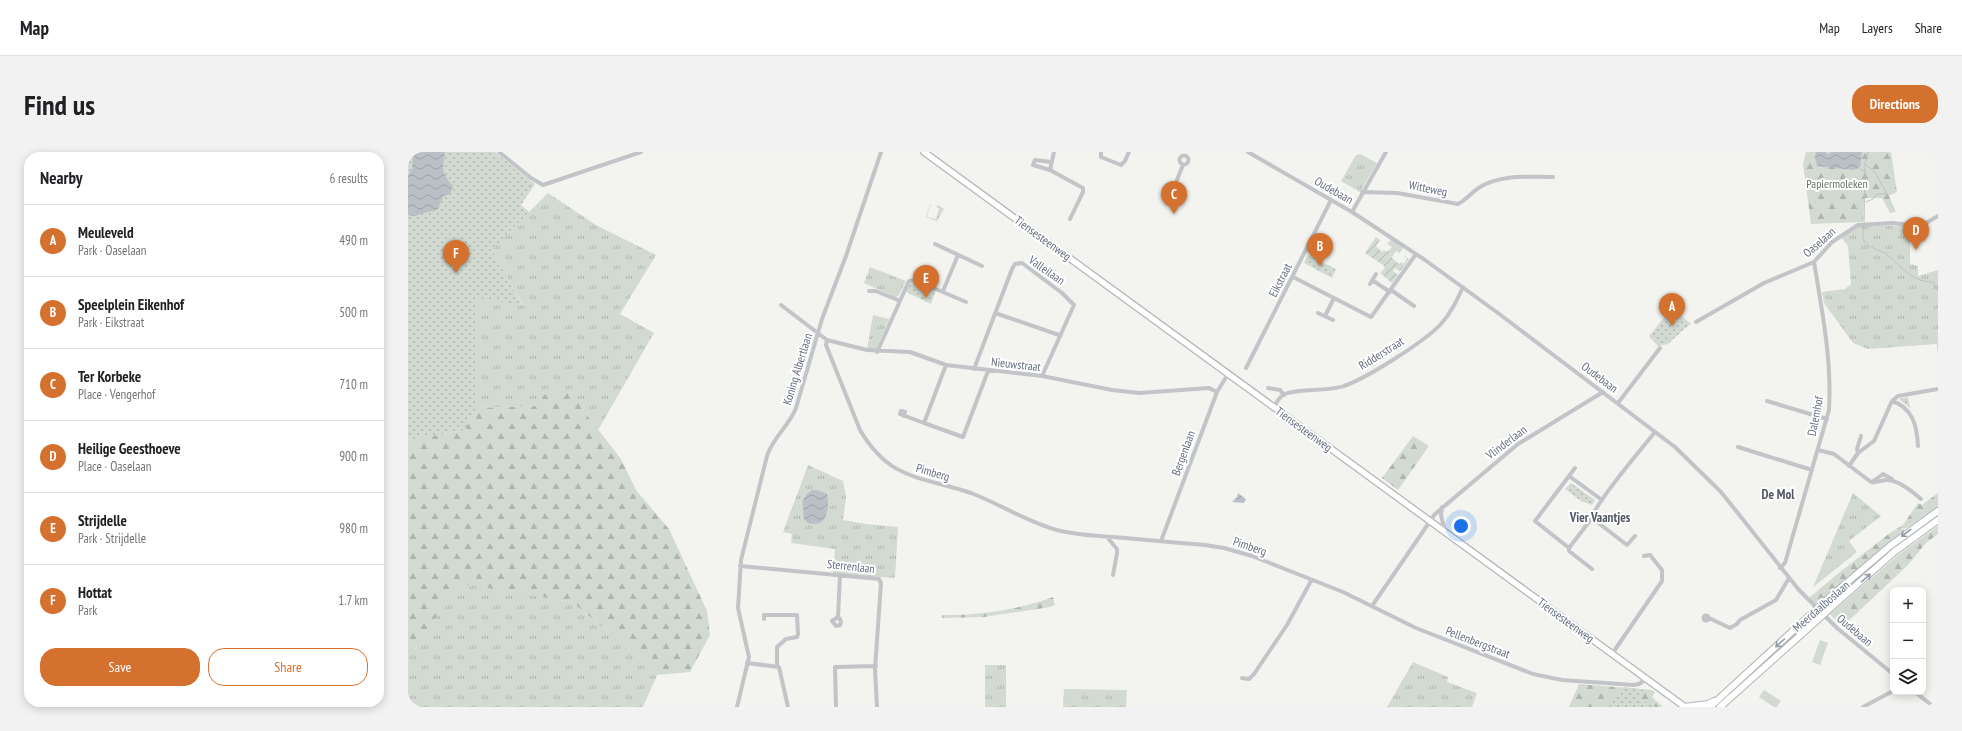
<!DOCTYPE html>
<meta charset="utf-8">
<style>
:root{--surface:#fff;--page:#f2f2f2;--text:#202124;--muted:#757577;--line:#e0e0e0;--accent:#d5712f}
body{margin:0;font-family:"PT Sans Narrow",sans-serif;background:var(--page);color:var(--text)}
.controls{position:absolute;right:12px;bottom:12px;display:grid;overflow:hidden;border-radius:8px;box-shadow:0 2px 10px #0003}
.controls button{width:36px;height:36px;display:grid;place-items:center;padding:0;border:0;border-bottom:1px solid var(--line);background:var(--surface);color:var(--text);font:20px sans-serif}
.you{position:absolute;left:1053px;top:374px;width:14px;height:14px;margin:-10px;border:3px solid #fff;border-radius:50%;background:#1a73e8;box-shadow:0 0 0 6px #1a73e833}
.badge{display:grid;place-items:center;width:26px;height:26px;border-radius:50%;background:var(--accent);color:#fff;font-size:13px;font-weight:700}
.pin{position:absolute;translate:-50% -33px;filter:drop-shadow(0 1px 2px #0008)}
.pin::after{content:'';position:absolute;top:21px;width:14px;height:12px;background:inherit;clip-path:polygon(0 0,100% 0,50% 100%)}
.list{margin:0;padding:0;list-style:none}
h2{display:flex;justify-content:space-between;align-items:center;height:52px;margin:0;padding:0 16px;font-size:17px}
h2 small{font-size:13px;font-weight:400;color:var(--muted)}
.list li{display:grid;grid-template-columns:26px 1fr auto;gap:12px;align-items:center;box-sizing:border-box;height:72px;padding:0 16px;border-top:1px solid var(--line)}
.list b{display:block;font-size:15px;white-space:nowrap}
.list p{margin:0;font-size:13px;white-space:nowrap;color:var(--muted)}
.list em{font-size:13px;font-style:normal;color:var(--muted)}
.actions{display:flex;gap:8px;padding:12px 16px}
.actions a{flex:1;padding:9px 0;border:1px solid var(--accent);border-radius:16px;text-align:center;font-size:14px;color:var(--accent)}
.actions .main{background:var(--accent);color:#fff}
.icon{flex:none;width:22px;height:22px;fill:none;stroke:currentColor;stroke-width:2;stroke-linecap:round;stroke-linejoin:round}
.map{position:relative;flex:none;width:1530px;height:555px;overflow:hidden;border-radius:16px}
header{display:flex;align-items:center;gap:24px;box-sizing:border-box;height:56px;padding:0 20px;background:var(--surface);border-bottom:1px solid var(--line)}
header strong{font-size:19px}
nav{display:flex;gap:22px;margin-inline-start:auto;font-size:14px}
.intro{display:flex;align-items:center;justify-content:space-between;box-sizing:border-box;height:96px;padding:0 24px}
h1{margin:0;font-size:28px}
.button{padding:10px 18px;border-radius:16px;background:var(--accent);color:#fff;font-size:14px;font-weight:700}
main{display:flex;gap:24px;padding:0 24px}
aside{flex:1;background:var(--surface);border-radius:16px;box-shadow:0 2px 10px #0003}
.map>svg:first-child{display:block}
.grass{fill:url(#grass-tufts)}
.forest{fill:url(#forest-firs)}
.park{fill:url(#park-dots)}
.garden{fill:url(#garden-furrows)}
.pitch{fill:#d3dad1}
.water{fill:url(#water-waves)}
.lines{fill:none;stroke-linecap:round;stroke-linejoin:round}
.stream{stroke:#b9c1c7;stroke-width:1}
.major-casing{stroke:#b3b5b9;stroke-width:8}
.highway-casing{stroke:#b2b4b8;stroke-width:8}
.minor{stroke:#c2c4c8;stroke-width:4}
.major{stroke:#fff;stroke-width:5.5}
.highway{stroke:#fff;stroke-width:6}
.highway-bridge-casing{stroke:#b2b4b8;stroke-width:8;stroke-linecap:butt}
.highway-bridge{stroke:#fff;stroke-width:6}
.oneway{stroke:#939aa5}
.labels{text-anchor:middle;dominant-baseline:central;stroke-width:4;stroke-linejoin:round;paint-order:stroke}
.park-label{font-size:12px;fill:#647763;stroke:#fff}
.street-label{font-size:12px;fill:#656f7f;stroke:#fff}
.neighbourhood-label{font-size:13px;font-weight:bold;fill:#525965;stroke:#fff}
</style>
<header>
<strong>Map</strong>
<nav><a>Map</a><a>Layers</a><a>Share</a></nav>
</header>
<div class="intro"><h1>Find us</h1><a class="button">Directions</a></div>
<main>
<aside>
<h2>Nearby<small>6 results</small></h2>
<ul class="list">
<li><span class="badge">A</span><div><b>Meuleveld</b><p>Park · Oaselaan</p></div><em>490 m</em></li>
<li><span class="badge">B</span><div><b>Speelplein Eikenhof</b><p>Park · Eikstraat</p></div><em>500 m</em></li>
<li><span class="badge">C</span><div><b>Ter Korbeke</b><p>Place · Vengerhof</p></div><em>710 m</em></li>
<li><span class="badge">D</span><div><b>Heilige Geesthoeve</b><p>Place · Oaselaan</p></div><em>900 m</em></li>
<li><span class="badge">E</span><div><b>Strijdelle</b><p>Park · Strijdelle</p></div><em>980 m</em></li>
<li><span class="badge">F</span><div><b>Hottat</b><p>Park</p></div><em>1.7 km</em></li>
</ul>
<div class="actions"><a class="main">Save</a><a>Share</a></div>
</aside>
<div class="map">
<svg width="1530" height="555" viewBox="0 0 1530 555">
<defs>
<pattern id="grass-tufts" width="24" height="20" patternUnits="userSpaceOnUse"><rect width="24" height="20" fill="#d3dad1"/><path d="M3 7l-1-3M5 7V3M7 7l1-3M15 17l-1-3M17 17v-4M19 17l1-3" fill="none" stroke="#afb5af"/></pattern>
<pattern id="forest-firs" width="22" height="20" patternUnits="userSpaceOnUse"><rect width="22" height="20" fill="#d3dad1"/><path d="M5 1l3.5 6h-7zM16 11l3.5 6h-7z" fill="#afb5af"/></pattern>
<pattern id="park-dots" width="8" height="8" patternUnits="userSpaceOnUse"><rect width="8" height="8" fill="#d3dad1"/><path d="M2 2h.1M6 6h.1" fill="none" stroke="#afb5af" stroke-width="1.8" stroke-linecap="round"/></pattern>
<pattern id="garden-furrows" width="10" height="10" patternUnits="userSpaceOnUse"><rect width="10" height="10" fill="#d3dad1"/><path d="M-1 1l2-2M0 10L10 0M9 11l2-2" fill="none" stroke="#afb5af"/></pattern>
<pattern id="water-waves" width="16" height="10" patternUnits="userSpaceOnUse"><rect width="16" height="10" fill="#b9c1c7"/><path d="M0 5q4-4 8 0t8 0" fill="none" stroke="#9aa1a7"/></pattern>
</defs>
<rect width="100%" height="100%" fill="#f3f4f0"/>
<path class="grass" d="M952 2 969 11 952 40 933 29 948 3Z
M140 41 188 73 248 103 212 162 246 181 190 278 178 262 133 254 68 256 57 278 3 287V279L45 140 115 153 83 98Z
M522 53 525 54H522L519 65 528 67 531 56 528 55 530 53 536 57 529 69 518 65Z
M1453 73 1498 74 1502 84V112L1510 114V124L1530 118V206L1529 192 1460 197 1445 191 1416 151 1414 140 1437 137 1443 132 1440 94 1433 85Z
M983 88 995 96 992 101 988 99 984 105 982 104 984 101 981 99 984 95 979 92Z
M462 115 498 129 491 143 488 145 456 131Z
M465 163 481 167 468 197H459Z
M400 313 435 329 438 345 435 368 458 372 490 375 487 426 425 422 427 397 383 391 384 382 375 380Z
M1445 341 1473 364 1441 389 1449 400 1405 435Z
M50 430 164 450 250 521 235 555H0V493L7 497Z
M1005 510 1040 525 1039 530 1069 541 1064 555H979Z
M577 513H598V555H577Z
M656 537 719 538 718 555H655Z"/>
<path class="forest" d="M1398 0H1483L1489 40 1481 44 1488 60 1482 61 1474 46H1456L1455 70 1403 72 1395 12Z
M165 240 178 262 213 307 228 338 261 377 299 459 302 483 282 520 249 523 250 521 164 450 50 431 7 497 0 493V288L57 278 68 256 133 254 134 243Z
M1005 284 1021 294 990 338 974 326Z
M1530 341V355L1499 376H1490L1498 377 1479 392 1409 453 1401 446 1428 423 1482 381 1495 373 1510 351 1514 353Z
M1530 362V366L1419 457 1417 454 1473 406Z
M1530 374V382L1518 391 1500 413 1434 475 1422 462 1490 403Z
M645 445 647 453 642 455 576 465 534 466V463C572 464 609 458 645 445Z
M1409 461 1412 464 1339 528 1336 525Z
M1171 532 1244 538 1247 540 1244 545 1255 555H1161Z"/>
<path class="park" d="M0 0H87L127 32 113 53 121 60 84 98 115 154 68 145V256L57 278 0 288Z
M900 103 928 117 924 126 896 111Z
M507 130 528 138 523 152 498 140 502 132Z
M1264 156 1283 172 1276 177 1260 192 1250 194 1241 184Z
M1500 245 1502 256 1491 247Z
M1163 331 1187 348 1184 353 1173 349 1157 337Z
M1216 535 1239 538 1232 547 1247 555H1201Z"/>
<path class="garden" d="M968 85 972 88 968 94 974 100 976 98 979 100 980 98 984 101 982 104 991 112 993 110 995 112 999 107 996 103 1001 107 992 119 987 116 985 119 990 123 984 131 972 121 977 116 975 113 957 101Z"/>
<path class="pitch" d="M1412 488 1420 491 1412 513 1404 510Z
M1356 538 1373 549 1369 555H1366L1351 545Z"/>
<path class="water" d="M5 0H37C35 17 32 20 45 34L42 42 35 44 30 57 7 64 0 63V23L4 18Z
M1408 0H1418L1420 3 1423 0H1454L1452 15 1445 18 1409 14 1407 5Z
M404 338H409L419 342C421 353 421 373 405 372 402 372 399 371 397 368 394 365 396 360 395 356 393 348 397 343 404 338Z
M830 341 838 347 836 351 824 350 829 345Z"/>
<g class="lines">
<path class="stream" d="M1458 13 1466 19 1478 40 1477 42H1469L1465 47 1458 50
M1451 16 1457 20
M1456 70 1457 11 1460 0
M1456 74C1455 79 1454 84 1456 89 1460 96 1471 97 1478 102 1492 113 1505 131 1525 130L1530 139"/>
<defs>
<path id="major" d="M516 0 1277 555"/>
<path id="highway" d="M1422 445 1482 394 1530 359
M1428 451 1486 400 1530 368
M1276 555 1300 552 1306 549
M1302 555 1400 465
M1312 555 1406 471"/>
</defs>
<use href="#major" class="major-casing"/>
<use href="#highway" class="highway-casing"/>
<path class="minor" d="M91 0 123 26 135 33 233 0
M693 0V5L713 13 717 9 721 0
M840 0 944 60 1017 108 1090 161 1267 295 1313 340 1391 438 1429 476 1485 522
M771.5 8a4.5 4.5 0 1 1 9 0a4.5 4.5 0 1 1-9 0Z
M643 10 627 8 625 13 642 18 675 36V40L662 67
M642 18 646 0
M769 28 775 13
M954 40 989 41 1050 52C1058 48 1064 40 1072 35 1093 22 1121 25 1145 25
M944 60 978 0
M527 92 574 114
M885 125 963 165 1008 102
M964 128 982 140
M962 132 968 122
M983 138 1006 154
M461 139H468L492 149
M535 139 550 103
M373 153 419 188 459 198 502 200 538 213 634 224 704 238 731 241 801 236 809 240
M587 161 651 183
M910 161 925 168
M917 164 926 146
M1288 170 1356 131 1406 110 1424 90 1450 73 1484 71 1513 74 1530 64
M419 188 418 193 452 278C482 329 513 324 563 341 592 352 619 370 649 378 668 383 687 384 706 385 736 388 766 390 797 393L816 396 844 404 935 440 1008 476 1125 522 1154 528 1226 533 1231 532 1238 527
M469 200 501 129 507 128 558 150
M538 213 516 271 555 285 580 219
M838 216 923 48
M566 217 604 117 607 112 614 111 654 141 666 153 634 224
M860 236 872 238 876 243
M1359 249 1419 267
M1484 249 1490 244 1530 237
M1210 251 1252 196
M866 255C868 251 871 246 875 243 886 236 920 240 936 234 959 226 1016 190 1033 172 1043 161 1049 148 1055 135
M496 264 497 260 493 259 492 262 516 271
M1330 295 1404 318
M1410 298 1426 302 1463 330C1470 331 1473 328 1479 328 1491 328 1505 340 1513 347
M1450 301 1449 297 1453 284
M1441 314 1450 301 1466 289 1484 249C1505 256 1509 274 1510 294
M1161 324 1194 348
M1464 330 1475 322 1484 327
M1034 355 1033 363 1037 380
M1184 366C1186 352 1235 295 1247 280
M699 385 709 397V401L705 423
M753 389 809 240 820 222
M1161 396 1127 369 1167 316
M332 414 471 427 473 431 467 517 469 555
M1372 416 1377 411 1421 258C1424 208 1414 159 1406 110
M1184 417 1161 399V396L1184 366 1219 393 1227 384
M964 454 1027 362 1110 292 1195 240
M1295.5 466a2.5 2.5 0 1 1 5 0a2.5 2.5 0 1 1-5 0Z
M430 465 424 469 428 474 432 473 433 470 432 467 430 465 432 423
M1299 465 1322 476 1329 472 1332 468 1368 448 1381 426
M356 467V463H389L390 482 389 485 378 487 369 495V514
M1204 502 1254 429V418L1242 403 1236 404
M339 511 371 515 380 555
M834 526 841 527 846 522 879 473 903 429
M1507 540 1526 555
M428 554 427 515 468 514
M329 555 341 505 330 456 333 408 359 304C365 285 381 274 388 256L414 167 438 104 473 0
M1455 555 1485 539"/>
<use href="#major" class="major"/>
<use href="#highway" class="highway"/>
<defs>
<path id="highway-bridge" d="M1400 465 1422 445
M1406 471 1428 451"/>
</defs>
<use href="#highway-bridge" class="highway-bridge-casing"/>
<use href="#highway-bridge" class="highway-bridge"/>
</g>
<defs><path id="oneway-shaft" d="M-6 0H5M1.5-3L5.5 0L1.5 3" fill="none" stroke-width="1.6" stroke-linecap="round" stroke-linejoin="round"/></defs>
<g class="oneway">
<use href="#oneway-shaft" transform="translate(1498 381) rotate(143)"/>
<use href="#oneway-shaft" transform="translate(1458 426) rotate(-41)"/>
<use href="#oneway-shaft" transform="translate(1372 491) rotate(138)"/>
</g>
<g class="labels">
<g class="park-label">
<text x="1429" y="31">Papiermoleken</text>
</g>
<g class="street-label">
<text transform="translate(1020 36) rotate(11)">Witteweg</text>
<text transform="translate(926 38) rotate(30)">Oudebaan</text>
<text transform="translate(635 86) rotate(36)">Tiensesteenweg</text>
<text transform="translate(1411 90) rotate(-41)">Oaselaan</text>
<text transform="translate(639 118) rotate(35)">Valleilaan</text>
<text transform="translate(872 128) rotate(-63)">Eikstraat</text>
<text transform="translate(973 201) rotate(-32)">Ridderstraat</text>
<text transform="translate(608 212) rotate(6)">Nieuwstraat</text>
<text transform="translate(389 217) rotate(-73)">Koning Albertlaan</text>
<text transform="translate(1192 225) rotate(37)">Oudebaan</text>
<text transform="translate(1407 264) rotate(-79)">Dalemhof</text>
<text transform="translate(896 277) rotate(36)">Tiensesteenweg</text>
<text transform="translate(1098 290) rotate(-37)">Vlinderlaan</text>
<text transform="translate(775 301) rotate(-70)">Bergenlaan</text>
<text transform="translate(525 320) rotate(16)">Pimberg</text>
<text transform="translate(842 394) rotate(19)">Pimberg</text>
<text transform="translate(443 414) rotate(6)">Sterrenlaan</text>
<text transform="translate(1413 454) rotate(-41)">Meerdaalboslaan</text>
<text transform="translate(1158 468) rotate(36)">Tiensesteenweg</text>
<text transform="translate(1447 478) rotate(40)">Oudebaan</text>
<text transform="translate(1070 490) rotate(21)">Pellenbergstraat</text>
</g>
<g class="neighbourhood-label">
<text x="1370" y="342">De Mol</text>
<text x="1192" y="365">Vier Vaantjes</text>
</g>
</g>
</svg>
<div class="controls">
<button>+</button>
<button>−</button>
<button><svg class="icon" aria-label="layers" viewBox="0 0 24 24"><path d="M12 4l9 5-9 5-9-5zM3 14l9 5 9-5"/></svg></button>
</div>
<div class="you"></div>
<div class="pin badge" style="left:1264px;top:174px">A</div>
<div class="pin badge" style="left:912px;top:114px">B</div>
<div class="pin badge" style="left:766px;top:62px">C</div>
<div class="pin badge" style="left:1508px;top:98px">D</div>
<div class="pin badge" style="left:518px;top:146px">E</div>
<div class="pin badge" style="left:48px;top:121px">F</div>
</div>
</main>
